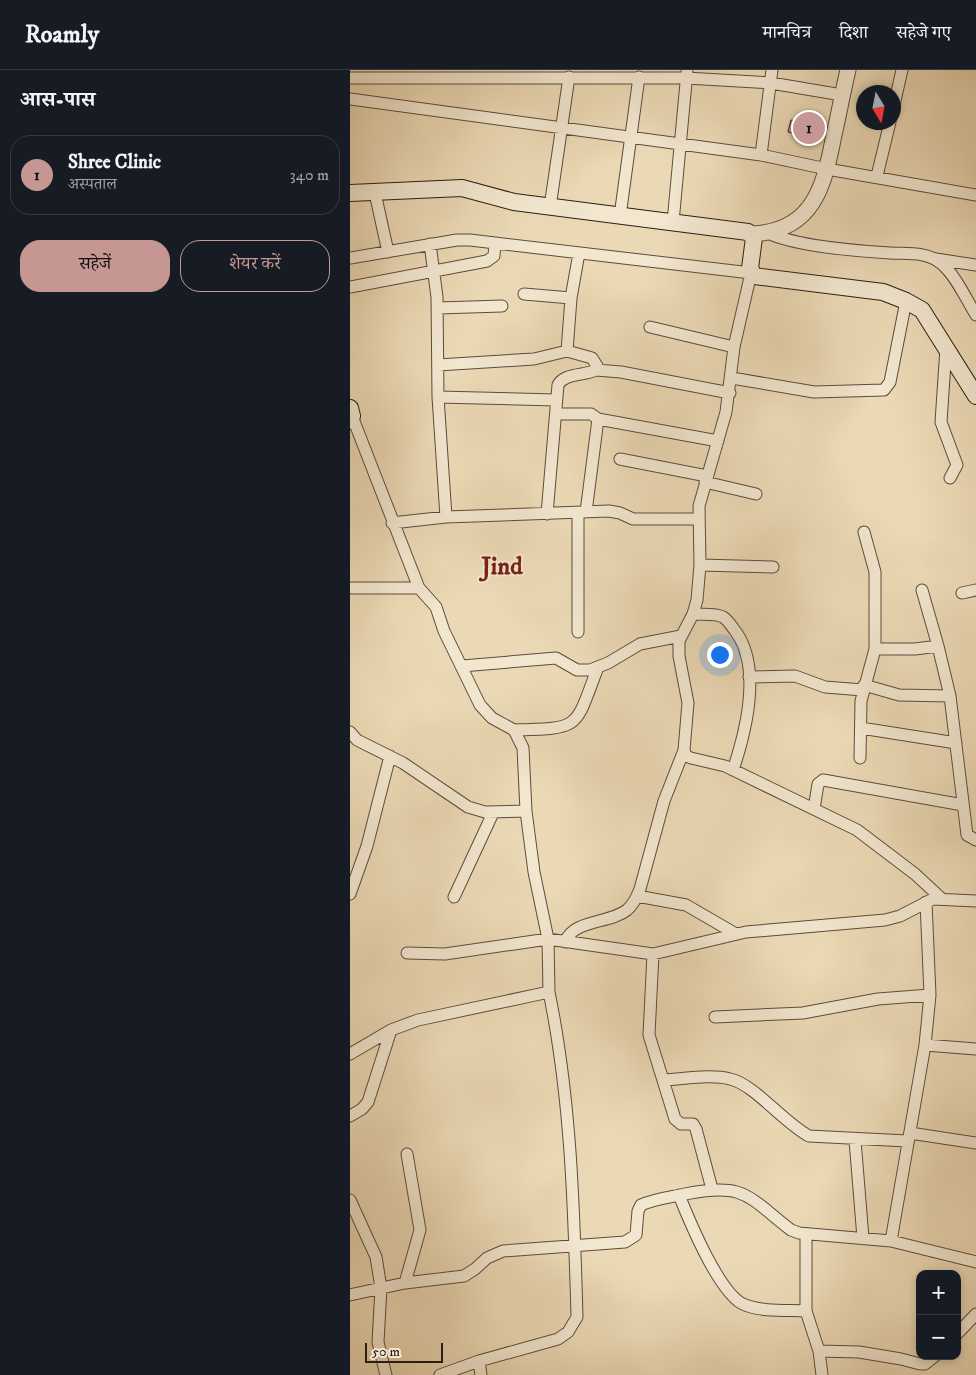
<!DOCTYPE html>
<html lang="hi">
<meta charset="utf-8">
<style>
:root{--surface:#171b24;--page:#242831;--text:#f1f3f6;--muted:#9ea1a6;--line:#363941;--accent:#c59692}
body{margin:0;font-family:"IM FELL DW Pica","Noto Serif Devanagari",serif;background:var(--page);color:var(--text)}
.controls{position:absolute;right:15px;bottom:15px;display:grid;overflow:hidden;border-radius:10px;box-shadow:0 2px 8px #0003}
.controls button{width:45px;height:45px;display:grid;place-items:center;padding:0;border:0;border-bottom:1px solid var(--line);background:var(--surface);color:var(--text);font:25px sans-serif}
.compass{position:absolute;left:506px;top:15px;width:45px;height:45px;border-radius:50%;background:var(--surface);box-shadow:0 2px 8px #0003;rotate:170deg}
.scale{position:absolute;left:15px;bottom:12px;width:78px;box-sizing:border-box;padding-left:5px;border:2px solid #2d1d14;border-top:0;font-size:14px;line-height:18px;white-space:nowrap;color:#2d1d14;-webkit-text-stroke:4px #f2e6cf;paint-order:stroke}
.you{position:absolute;left:369px;top:584px;width:18px;height:18px;margin:-12px;border:4px solid #fff;border-radius:50%;background:#1a73e8;box-shadow:0 0 0 8px #1a73e833}
.badge{display:grid;place-items:center;width:32px;height:32px;border-radius:50%;background:var(--accent);color:#111;font-size:16px;font-weight:700}
.pin{position:absolute;translate:-50% -50%;border:2px solid #fff;box-shadow:0 1px 5px #0006}
.list{margin:0;padding:0;list-style:none}
h2{display:flex;justify-content:space-between;align-items:center;height:65px;margin:0;padding:0 20px;font-size:21px}
h2 small{font-size:16px;font-weight:400;color:var(--muted)}
.list li{display:grid;grid-template-columns:32px 1fr auto;gap:15px;align-items:center;box-sizing:border-box;height:80px;margin:0 10px 10px;padding:0 10px;border:1px solid var(--line);border-radius:20px}
.list b{display:block;font-size:19px;white-space:nowrap}
.list p{margin:0;font-size:16px;white-space:nowrap;color:var(--muted)}
.list em{font-size:16px;font-style:normal;color:var(--muted)}
.actions{display:flex;gap:10px;padding:15px 20px}
.actions a{flex:1;padding:11px 0;border:1px solid var(--accent);border-radius:20px;text-align:center;font-size:18px;color:var(--accent)}
.actions .main{background:var(--accent);color:#111}
.map{position:relative;flex:none;width:626px;height:1305px;overflow:hidden}
header{display:flex;align-items:center;gap:30px;box-sizing:border-box;height:70px;padding:0 25px;background:var(--surface);border-bottom:1px solid var(--line)}
header strong{font-size:24px}
nav{display:flex;gap:28px;margin-inline-start:auto;font-size:18px}
main{display:flex}
aside{flex:1;background:var(--surface)}
.map>svg:first-child{display:block}
.building{fill:#e3ad88;stroke:#2d1d14;filter:url(#shadow)}
.lines{fill:none;stroke-linecap:round;stroke-linejoin:round}
.minor-casing{stroke:#5c4c3c;stroke-width:13}
.tertiary-casing{stroke:#5c4c3c;stroke-width:17}
.secondary-casing{stroke:#2d1d14;stroke-width:18}
.minor{stroke:#f2e6cf;stroke-width:11}
.tertiary{stroke:#f2e6cf;stroke-width:15}
.secondary{stroke:#f2e6cf;stroke-width:16}
.labels{text-anchor:middle;dominant-baseline:central;stroke-width:4;stroke-linejoin:round;paint-order:stroke}
.town-label{font-size:25px;font-weight:bold;fill:#7a1f14;stroke:#f2e6cf}
</style>
<header>
<strong>Roamly</strong>
<nav><a>मानचित्र</a><a>दिशा</a><a>सहेजे गए</a></nav>
</header>
<main>
<aside>
<h2>आस-पास<small></small></h2>
<ul class="list">
<li><span class="badge">1</span><div><b>Shree Clinic</b><p>अस्पताल</p></div><em>340 m</em></li>
</ul>
<div class="actions"><a class="main">सहेजें</a><a>शेयर करें</a></div>
</aside>
<div class="map">
<svg width="626" height="1305" viewBox="0 0 626 1305">
<defs>
<filter id="shadow"><feDropShadow dx="3.5" dy="2" stdDeviation="2.5" flood-color="#0004"/></filter>
</defs>
<rect width="100%" height="100%" fill="#ebd9b5"/>
<filter id="stains"><feTurbulence type="fractalNoise" baseFrequency=".004" numOctaves="4"/><feColorMatrix values="0 0 0 0 .2 0 0 0 0 .09 0 0 0 0 .02 0 0 0 .5 -.17"/></filter>
<radialGradient id="worn" r=".72"><stop offset=".6" stop-color="#630" stop-opacity="0"/><stop offset="1" stop-color="#630" stop-opacity=".3"/></radialGradient>
<path class="building" d="M441 50 468 55 466 67 438 62Z"/>
<g class="lines">
<defs>
<path id="minor" d="M0 8H336L421 13 492 25
M0 29 411 85 477 99 626 125
M544 35 552 0
M411 85 422 0
M527 106 540 52
M25 123 38 182
M200 137 219 7
M270 146 289 7
M323 152 337 2
M418 163C446 176 507 181 540 183 557 184 577 181 592 194 606 206 616 229 626 245
M80 174 87 227 88 327 96 447
M0 188 107 170H120L401 203 384 277 376 342 349 436 350 495 347 530 343 544 329 571V586L338 633 334 680 336 686 341 688 375 696 507 760 565 804 592 829
M586 189 626 195
M0 217 137 191 144 186 145 173
M174 224 221 228
M88 238 152 236
M300 257 384 277
M596 278 591 352 607 395 600 408
M88 295 184 289 217 281
M246 300 271 302 380 323
M382 308 464 322 534 320 540 312 556 231
M88 327 206 330
M206 344H241L248 349 368 371
M270 389 357 406
M355 412 406 424
M228 442V562
M236 442 248 349
M197 444 208 315C214 303 234 306 246 300L247 296 242 288 217 281 221 228 229 183
M42 453 96 447 259 441 270 443 283 449H348
M350 495 423 497
M0 518H69
M572 520 588 576 600 626 617 765 626 770
M612 523 626 520
M343 544C352 545 365 543 373 547 379 551 382 557 386 562 412 599 396 661 383 700
M525 579H565L588 576
M112 596 206 588 227 600H240L258 593 290 574 331 566
M399 607 445 606 475 617 513 620
M514 615 549 625 600 626
M511 658 606 673
M164 660C232 658 224 660 248 597
M0 662 7 670 53 693 118 737 135 742 176 741
M510 688 511 631 525 579V502L514 462
M464 739 468 714 473 710 613 735
M0 824 17 776 40 686
M287 826 336 835 386 864
M104 827 143 743
M215 872C224 849 259 854 277 840 284 834 287 827 290 819L314 731 334 680
M57 883 95 884 198 869 303 884 396 862 535 850 550 846 583 829 626 831
M303 884 299 965 325 1049 331 1054H343L346 1059 362 1119
M365 947 453 943 528 929 580 925
M575 975 626 979
M0 984 41 960 68 950 199 922 198 869 184 802 176 741 173 678 164 660 142 648 130 635 94 561 86 537 69 518 2 346
M314 1010C335 1009 360 1004 380 1009 404 1014 434 1053 459 1066L557 1071
M0 1046 12 1039 18 1032 41 960
M560 1063 626 1073
M505 1070 513 1168
M329 1125C339 1150 370 1226 395 1235 413 1242 437 1240 456 1241
M0 1130 26 1187 31 1218 28 1272 36 1305
M456 1165V1241L469 1281 472 1305
M541 1171 575 975 580 925 576 832
M55 1213 70 1160 57 1084
M0 1225 55 1213 114 1206 125 1199 137 1188 153 1181 275 1172 286 1165 288 1141 291 1135C304 1129 321 1127 335 1124 395 1112 397 1126 441 1160L449 1163 541 1171 626 1192
M607 1264 626 1244
M469 1281 509 1282 551 1289 570 1294H575L585 1286
M90 1305 129 1291
M131 1305 129 1291 208 1269 218 1262 227 1247C224 1138 221 1029 199 922"/>
<path id="tertiary" d="M402 164C464 161 474 116 484 65 489 43 493 21 498 0"/>
<path id="secondary" d="M0 123 112 118 164 132 398 162 404 168 400 198 404 206 533 222 556 231 572 240 626 326
M0 338 2 346 0 351"/>
</defs>
<use href="#minor" class="minor-casing"/>
<use href="#tertiary" class="tertiary-casing"/>
<use href="#secondary" class="secondary-casing"/>
<use href="#minor" class="minor"/>
<use href="#tertiary" class="tertiary"/>
<use href="#secondary" class="secondary"/>
</g>
<g class="labels">
<g class="town-label">
<text x="152" y="496">Jind</text>
</g>
</g>
<rect width="100%" height="100%" filter="url(#stains)"/>
<rect width="100%" height="100%" fill="url(#worn)"/>
</svg>
<div class="controls">
<button>+</button>
<button>−</button>
</div>
<svg class="compass" viewBox="-18 -18 36 36"><path d="M0-13l5 13h-10z" fill="#e53935"/><path d="M0 13l5-13h-10z" fill="#9ea1a6"/></svg>
<div class="scale">50 m</div>
<div class="you"></div>
<div class="pin badge" style="left:459px;top:58px">1</div>
</div>
</main>
